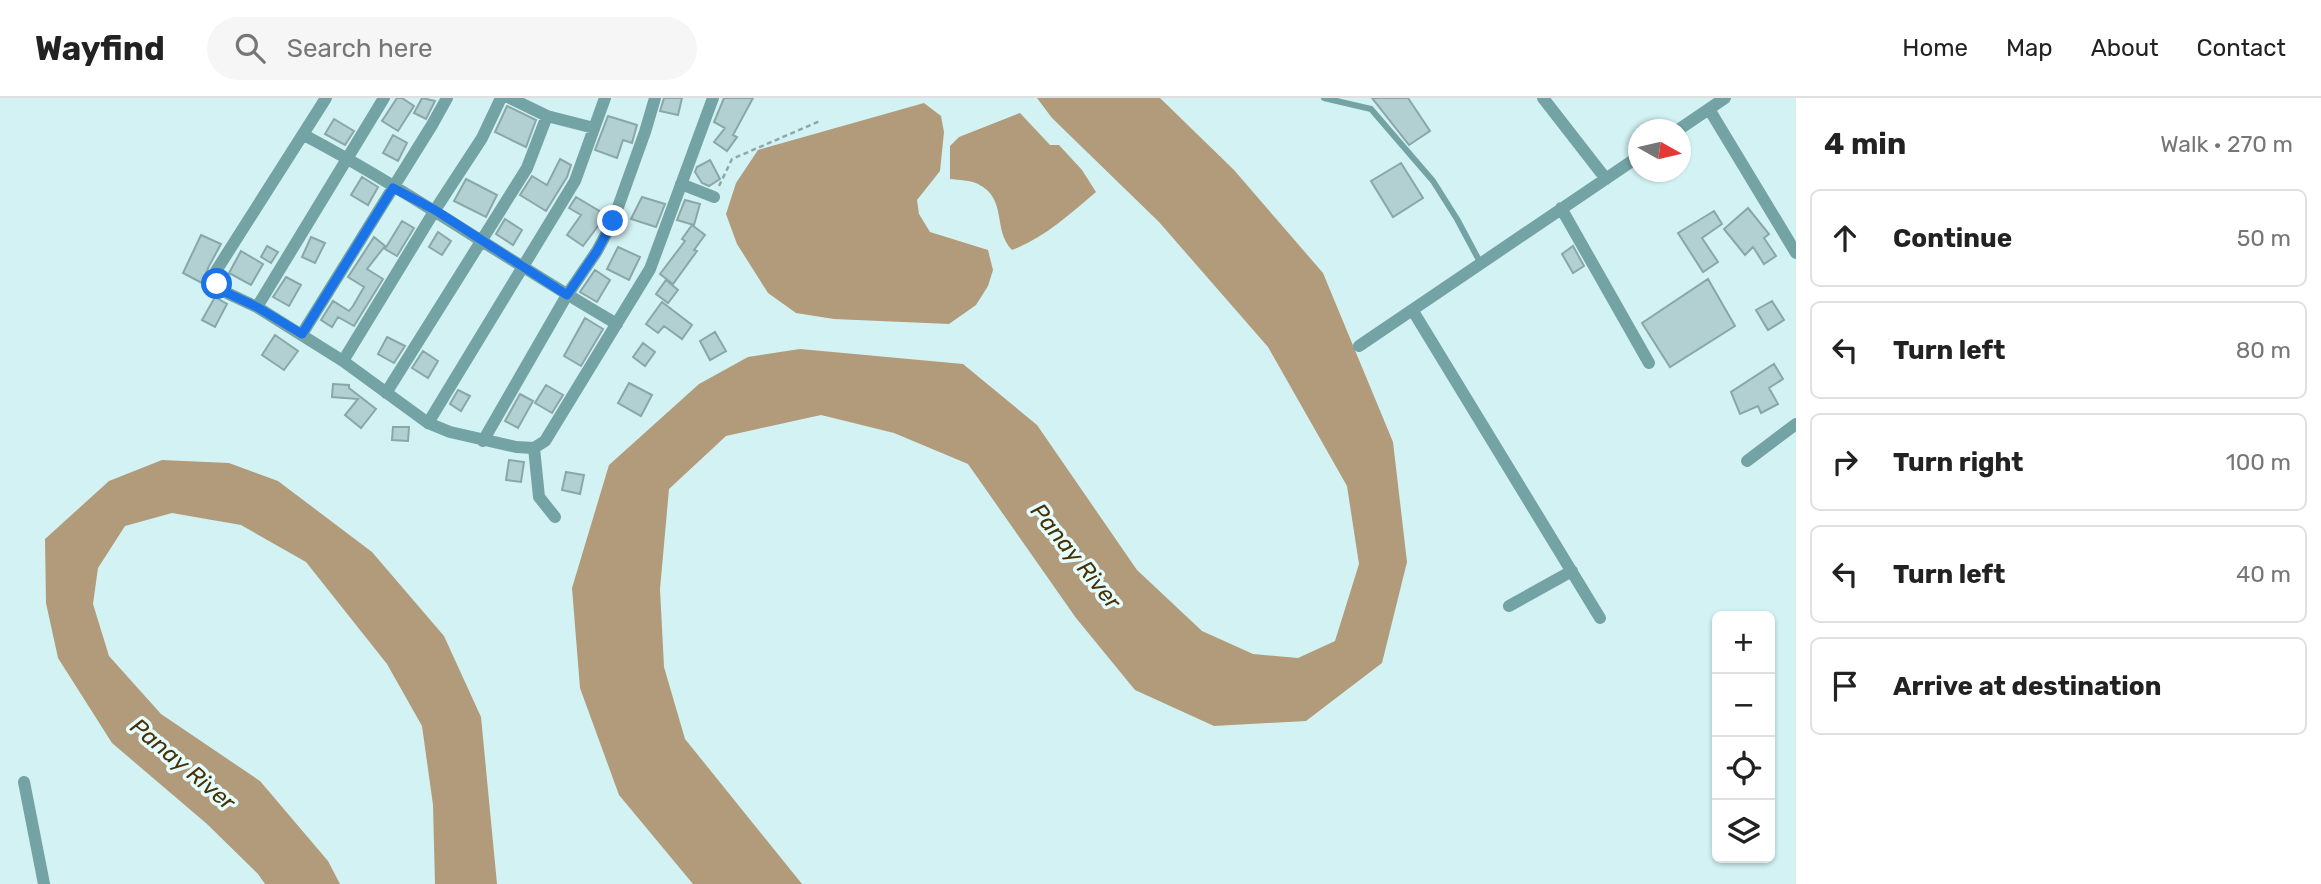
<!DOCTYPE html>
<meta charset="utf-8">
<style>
:root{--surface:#fff;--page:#f6f6f6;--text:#222;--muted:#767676;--line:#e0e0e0}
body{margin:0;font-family:Rubik,sans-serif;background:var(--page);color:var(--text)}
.controls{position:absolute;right:21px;bottom:21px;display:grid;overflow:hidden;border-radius:10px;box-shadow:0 2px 5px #0004}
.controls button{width:63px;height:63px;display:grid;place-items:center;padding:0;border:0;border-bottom:2px solid var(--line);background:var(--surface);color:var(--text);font:35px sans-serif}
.compass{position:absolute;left:1628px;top:21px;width:63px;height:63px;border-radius:50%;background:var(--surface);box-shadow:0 2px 5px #0004;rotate:98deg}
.stop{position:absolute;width:21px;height:21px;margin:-16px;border:5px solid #1a73e8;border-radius:50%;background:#fff}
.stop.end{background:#1a73e8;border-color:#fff;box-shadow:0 2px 7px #0008}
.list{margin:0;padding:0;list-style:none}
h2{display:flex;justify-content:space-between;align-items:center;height:91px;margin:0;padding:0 28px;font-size:30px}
h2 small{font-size:23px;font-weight:400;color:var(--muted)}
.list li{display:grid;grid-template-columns:46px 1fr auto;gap:21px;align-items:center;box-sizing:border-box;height:98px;margin:0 14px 14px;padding:0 14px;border:2px solid var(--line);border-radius:10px}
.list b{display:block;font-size:26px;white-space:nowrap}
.list em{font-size:23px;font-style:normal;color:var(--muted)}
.icon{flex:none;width:38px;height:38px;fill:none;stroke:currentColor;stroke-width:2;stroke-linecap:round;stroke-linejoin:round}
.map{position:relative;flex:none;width:1796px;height:786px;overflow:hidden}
header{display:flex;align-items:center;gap:42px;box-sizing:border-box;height:98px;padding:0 35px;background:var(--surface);border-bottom:2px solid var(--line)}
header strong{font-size:33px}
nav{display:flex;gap:38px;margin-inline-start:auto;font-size:24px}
.search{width:490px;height:63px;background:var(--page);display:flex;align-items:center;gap:18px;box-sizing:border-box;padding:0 24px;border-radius:38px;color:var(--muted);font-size:26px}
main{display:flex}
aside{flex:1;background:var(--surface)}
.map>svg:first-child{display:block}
.water{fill:#b19b7a}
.building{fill:#b2d0d1;stroke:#8aa7a8;stroke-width:2}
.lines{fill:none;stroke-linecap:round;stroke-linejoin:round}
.path{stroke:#8fa7a8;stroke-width:2.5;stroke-dasharray:5 3.5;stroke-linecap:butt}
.service{stroke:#74a3a5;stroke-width:6}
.minor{stroke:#74a3a5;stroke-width:12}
.route{stroke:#1a73e8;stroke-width:9}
.labels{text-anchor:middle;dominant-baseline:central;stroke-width:7;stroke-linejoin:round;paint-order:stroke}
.water-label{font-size:23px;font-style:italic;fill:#483104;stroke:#e6feff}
</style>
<header>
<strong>Wayfind</strong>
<div class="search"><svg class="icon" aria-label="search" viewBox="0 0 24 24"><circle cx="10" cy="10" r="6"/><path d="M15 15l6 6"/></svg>Search here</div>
<nav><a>Home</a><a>Map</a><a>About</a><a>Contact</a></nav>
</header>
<main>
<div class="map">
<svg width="1796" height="786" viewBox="0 0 1796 786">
<rect width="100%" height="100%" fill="#d3f2f3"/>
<path class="water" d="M1037 0H1160L1234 72 1323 175 1393 344 1407 464 1382 565 1306 623 1214 628 1135 592 1076 520 968 366 894 335 821 317 726 338 669 391 660 491 664 569 685 641 802 786H693L619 697 580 590 572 490 609 367 699 286 748 259 800 251 963 266 1037 327 1137 472 1202 533 1253 556 1298 560 1335 543 1359 466 1347 388 1268 249 1159 124 1052 20Z
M924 5 941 18 944 34 940 73 917 102 919 116 930 134 988 152 993 172 988 188 976 207 949 226 834 221 796 215 768 195 737 146 726 116 736 85 758 52Z
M1020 15 1050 47H1059L1082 72 1096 94C1070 116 1044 140 1012 152 992 131 1008 101 978 86 971 82 958 82 950 81V48L959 39Z
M162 362 229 365 278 383 372 454 444 538 481 619 497 786H435L433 707 422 628 387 566 306 464 241 427 172 415 125 428 98 470 93 506 109 558 161 616 260 683 328 763 340 786H265L258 776 207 726 112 645 58 560 46 505 45 441 109 383Z"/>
<path class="building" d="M397 0H402L414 8 398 33 382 23Z
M422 0 435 3 426 21 414 15Z
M664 0H682L678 17 660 13Z
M724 0H753L733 37 737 39 727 53 714 44 725 30 714 24Z
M1372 0H1408L1430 33 1409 47Z
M507 8 536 22 526 49 495 34Z
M608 18 637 27 632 45 623 42 617 60 595 52Z
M334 21 354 33 345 47 325 36Z
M393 37 407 45 398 63 383 55Z
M560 61 571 67 567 79 546 113 520 97 532 78 547 87Z
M710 62 720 81 709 88 702 85 695 74 697 69Z
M1401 65 1423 100 1393 119 1371 83Z
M362 79 378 89 368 107 351 97Z
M466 81 497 97 486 119 454 103Z
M576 99 606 117 600 129 598 128 583 148 567 137 581 117 569 110Z
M642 99 665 106 656 129 631 121Z
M685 102 700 106 694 127 677 122Z
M1748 110 1769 136 1764 140 1776 158 1764 166 1753 149 1745 157 1724 131Z
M1714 113 1722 126 1702 140 1718 164 1703 174 1678 135Z
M505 121 522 132 513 147 496 136Z
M402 123 414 130 397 158 385 151Z
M692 127 705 137 694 152 697 153 673 186 660 176 685 143 682 141Z
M438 134 451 143 442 157 429 149Z
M201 137 221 146 209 168 202 185 183 175Z
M311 139 325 145 315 165 302 159Z
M374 139 385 148 367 171 383 181 354 228 338 219 332 229 321 222 333 203 349 213 353 208 364 189 348 179Z
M267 148 278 154 271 165 261 159Z
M1573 148 1584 168 1573 175 1562 156Z
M618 149 640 159 629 182 607 171Z
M241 153 263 166 251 187 229 175Z
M595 172 610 182 597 204 580 194Z
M286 179 301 187 289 208 273 199Z
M1708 181 1735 228 1670 269 1642 225Z
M666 182 678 192 668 205 656 196Z
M215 199 227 206 215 229 202 222Z
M1772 203 1784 222 1768 232 1756 212Z
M662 204 692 227 682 241 664 228 658 235 646 226Z
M585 220 603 231 581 268 564 258Z
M715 234 726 253 710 262 700 243Z
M275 237 298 253 284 272 262 257Z
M387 239 405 248 394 265 378 256Z
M643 245 655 254 645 268 633 259Z
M423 253 438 263 428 280 412 270Z
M1774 266 1783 281 1769 290 1778 306 1761 315 1758 308 1740 316 1731 294Z
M629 285 652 297 641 318 618 305Z
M333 286 349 287V290L376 311 361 330 345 317 358 301 332 299Z
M546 287 563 297 552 315 535 305Z
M458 292 470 298 461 313 450 306Z
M520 296 533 303 518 330 505 323Z
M393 329H409L408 343 392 342Z
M509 362 524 364 521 384 506 382Z
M566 374 584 377 580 396 562 392Z"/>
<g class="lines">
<path class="path" d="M719 88 732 61 820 23"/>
<path class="service" d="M1324 0 1371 11 1433 83 1457 121 1481 166"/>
<path class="minor" d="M326 0 216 173 217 186 227 195 257 209 343 263 428 325 450 334 516 349 534 350 545 343 650 171 713 0
M510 0 547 18 594 30
M1543 0 1606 81
M1709 11 1796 155
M1678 32 1725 0
M304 37C412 94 511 165 617 226
M681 86 714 99
M1561 110 1649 265
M257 209 384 0
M1413 213 1600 520
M302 236 432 27 447 0
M1359 248 1638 59
M343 263 435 112 482 40 501 0
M386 295 527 70 547 18
M428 325 575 83 605 0
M483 343 567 197 597 153 613 123 645 34 655 0
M534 350 539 399 555 419
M1747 363 1796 326
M1509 508 1572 473
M24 684 44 786"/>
</g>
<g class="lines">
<path class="route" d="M217 186 227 195 257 209 302 236 393 90 435 112 567 197 597 153 613 123"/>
</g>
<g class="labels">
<g class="water-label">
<text transform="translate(1076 458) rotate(51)">Panay River</text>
<text transform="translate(183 666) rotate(40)">Panay River</text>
</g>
</g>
</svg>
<div class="controls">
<button>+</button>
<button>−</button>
<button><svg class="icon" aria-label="locate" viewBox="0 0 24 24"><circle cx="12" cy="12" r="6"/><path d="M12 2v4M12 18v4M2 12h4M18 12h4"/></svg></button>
<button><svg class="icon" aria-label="layers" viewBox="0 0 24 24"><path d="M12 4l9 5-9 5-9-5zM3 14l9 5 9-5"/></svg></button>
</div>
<svg class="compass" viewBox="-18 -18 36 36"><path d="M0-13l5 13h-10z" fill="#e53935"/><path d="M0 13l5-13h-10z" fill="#767676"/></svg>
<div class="stop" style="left:217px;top:186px"></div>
<div class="stop end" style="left:613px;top:123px"></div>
</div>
<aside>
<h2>4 min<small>Walk · 270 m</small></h2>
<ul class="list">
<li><svg class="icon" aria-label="ahead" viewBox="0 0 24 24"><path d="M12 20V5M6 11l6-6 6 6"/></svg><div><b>Continue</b></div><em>50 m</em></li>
<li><svg class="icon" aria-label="left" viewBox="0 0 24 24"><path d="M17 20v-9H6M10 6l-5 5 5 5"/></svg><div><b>Turn left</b></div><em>80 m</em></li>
<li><svg class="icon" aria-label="right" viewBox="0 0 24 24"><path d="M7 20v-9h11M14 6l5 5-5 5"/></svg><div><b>Turn right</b></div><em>100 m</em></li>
<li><svg class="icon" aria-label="left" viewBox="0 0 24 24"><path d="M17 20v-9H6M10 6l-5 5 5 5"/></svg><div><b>Turn left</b></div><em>40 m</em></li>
<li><svg class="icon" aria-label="arrive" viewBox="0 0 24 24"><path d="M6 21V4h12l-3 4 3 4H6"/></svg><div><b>Arrive at destination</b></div></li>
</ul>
</aside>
</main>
